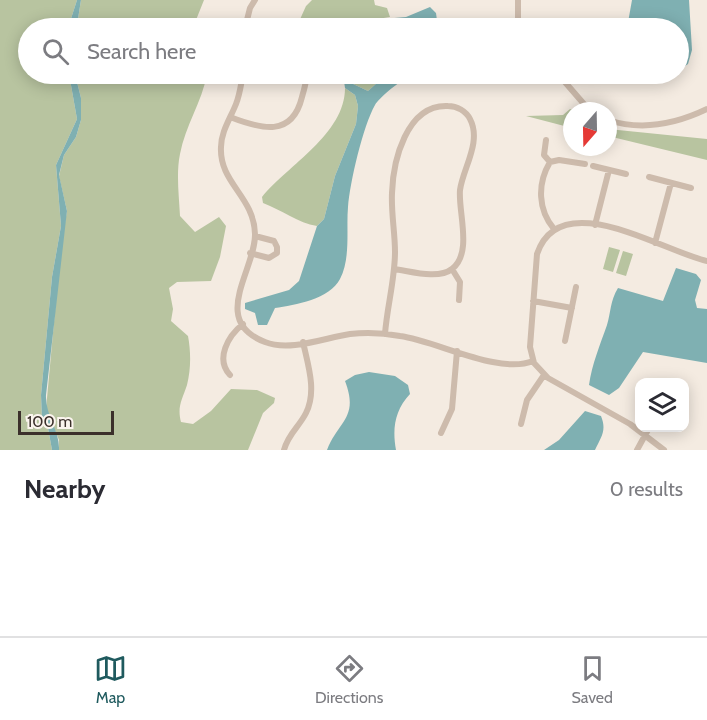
<!DOCTYPE html>
<style>
:root{--surface:#fff;--page:#f7f7f7;--text:#2b2b33;--muted:#7c7c81;--line:#e1e1e2;--accent:#1f5a5e}
body{margin:0;font-family:Cabin,sans-serif;background:var(--page);color:var(--text)}
.controls{position:absolute;right:18px;bottom:18px;display:grid;overflow:hidden;border-radius:12px;box-shadow:0 3px 15px #0003}
.controls button{width:54px;height:54px;display:grid;place-items:center;padding:0;border:0;border-bottom:2px solid var(--line);background:var(--surface);color:var(--text);font:30px sans-serif}
.compass{position:absolute;left:563px;top:102px;width:54px;height:54px;border-radius:50%;background:var(--surface);box-shadow:0 3px 15px #0003;rotate:200deg}
.scale{position:absolute;left:18px;bottom:15px;width:96px;box-sizing:border-box;padding-left:6px;border:3px solid #3b302b;border-top:0;font-size:16px;line-height:21px;white-space:nowrap;color:#3b302b;-webkit-text-stroke:4px #fbf5ee;paint-order:stroke}
.list{margin:0;padding:0;list-style:none}
h2{display:flex;justify-content:space-between;align-items:center;height:78px;margin:0;padding:0 24px;font-size:26px}
h2 small{font-size:20px;font-weight:400;color:var(--muted)}
.icon{flex:none;width:33px;height:33px;fill:none;stroke:currentColor;stroke-width:2;stroke-linecap:round;stroke-linejoin:round}
.map{position:relative;flex:none;width:707px;height:450px;overflow:hidden}
.search{position:absolute;background:var(--surface);box-shadow:0 3px 15px #0003;left:18px;right:18px;top:18px;height:66px;display:flex;align-items:center;gap:15px;box-sizing:border-box;padding:0 21px;border-radius:33px;color:var(--muted);font-size:22px}
.sheet{height:186px;background:var(--surface)}
nav{display:flex;justify-content:space-around;align-items:center;box-sizing:border-box;height:84px;border-top:2px solid var(--line);background:var(--surface);font-size:16px;color:var(--muted)}
nav a{display:grid;justify-items:center;gap:3px}
nav .on{color:var(--accent)}
.map>svg:first-child{display:block}
.green{fill:#b8c4a0}
.water{fill:#7fb0b2}
.lines{fill:none;stroke-linecap:round;stroke-linejoin:round}
.street{stroke:#cdbbac;stroke-width:6}
</style>
<div class="map">
<svg width="707" height="450" viewBox="0 0 707 450">
<rect width="100%" height="100%" fill="#f4ebe1"/>
<path class="green" d="M0 0H77L68 28H28V74H69L77 119 56 165 61 226 52 277 41 395 42 420 48 428 52 450H0Z
M81 0H204L194 25 196 28H72L78 19Z
M312 0H374L375 5 387 8 390 17 371 20 366 28H305L297 26 306 6Z
M75 74H207C202 102 185 126 180 154 176 173 179 196 180 216L195 232 219 217 226 226 220 257 211 281 177 282 169 288 173 309 171 321 188 336C191 352 191 369 187 385 182 400 177 407 181 422L193 424 211 411 231 389 257 390 275 398 274 403 263 413 248 450H59V440L46 409 61 246 67 211 59 176 64 155 76 137 81 120V98Z
M353 74H387L368 91 351 83Z
M345 88 355 95 358 106 356 124 335 176 324 219 317 226C298 223 282 210 263 203L262 197C288 165 345 134 345 88Z
M570 109 576 111H572V128L526 116 563 115Z
M608 129 707 139V160L608 136Z
M609 247 620 250 613 272 603 269Z
M623 251 633 254 626 276 616 273Z"/>
<path class="water" d="M77 0H81L78 19 72 28H68Z
M632 0H689L692 50 688 64 679 70 678 28H627Z
M430 7 436 13 438 28H366L371 20 406 17Z
M69 74H75L81 98V120L76 137 64 155 59 175 67 211 46 395C45 415 60 430 59 450H52L48 428 42 420 41 395 52 277 61 226 56 165 77 119Z
M343 74H353L351 83 368 91 387 74H418C413 78 412 77 406 79 398 82 379 98 375 105 363 126 350 182 348 207 346 229 351 258 340 279 330 299 295 305 275 308L267 325H258L255 313 245 309V303L289 290 299 281 317 226 324 219 335 176 356 124 358 106 355 95 345 88Z
M617 74H672L652 79Z
M676 268 696 274 701 280 695 300 697 308 707 309V363L643 352 619 388 609 395 589 385C592 364 600 345 607 325 611 312 610 301 618 288L663 301Z
M369 372 395 376 408 385 410 394C395 410 392 428 396 450H327C339 420 359 418 345 381L355 375Z
M585 411 601 416C607 431 601 437 595 450H544L559 440Z"/>
<g class="lines">
<path class="street" d="M245 28 250 8 255 0
M518 28V0
M243 74C241 84 240 94 236 104 230 119 221 132 221 147 219 183 254 196 255 234 256 269 209 321 265 342 290 352 324 338 350 334 367 332 384 333 400 336 437 341 499 375 533 361
M541 74 564 81 590 111
M230 117C261 129 292 138 302 97 304 89 307 82 306 74
M608 120C642 131 676 124 707 109
M546 140 544 155 550 162C537 184 538 210 554 229
M550 162 559 160 585 164
M593 166 626 174
M649 177 691 188
M595 225 609 170
M655 243 671 183
M250 253 269 258 277 253V247L274 241 255 236
M452 269 460 282 459 300
M533 301 572 308
M385 334C387 307 395 279 395 252 395 232 391 213 392 193 393 162 406 104 448 106 457 106 466 111 470 119 482 142 463 168 460 190 458 212 473 253 452 269 438 280 410 271 394 269
M565 341 576 287
M230 375C215 359 228 336 243 324
M521 424 527 400 544 375
M441 433 452 409 457 351
M284 450C288 434 299 427 306 413 317 391 308 365 303 342
M637 450 649 428
M664 450 630 424 548 378 534 363 530 347 537 254C560 185 662 251 707 261"/>
</g>
</svg>
<div class="controls">
<button><svg class="icon" aria-label="layers" viewBox="0 0 24 24"><path d="M12 4l9 5-9 5-9-5zM3 14l9 5 9-5"/></svg></button>
</div>
<svg class="compass" viewBox="-18 -18 36 36"><path d="M0-13l5 13h-10z" fill="#e53935"/><path d="M0 13l5-13h-10z" fill="#7c7c81"/></svg>
<div class="scale">100 m</div>
<div class="search"><svg class="icon" aria-label="search" viewBox="0 0 24 24"><circle cx="10" cy="10" r="6"/><path d="M15 15l6 6"/></svg>Search here</div>
</div>
<section class="sheet">
<h2>Nearby<small>0 results</small></h2>
<ul class="list">
</ul>
</section>
<nav>
<a class="on"><svg class="icon" aria-label="map" viewBox="0 0 24 24"><path d="M3 6l6-2 6 2 6-2v14l-6 2-6-2-6 2zM9 4v14M15 6v14"/></svg>Map</a>
<a><svg class="icon" aria-label="directions" viewBox="0 0 24 24"><path d="M12 3l9 9-9 9-9-9zM9 14v-3h6M13 9l2 2-2 2"/></svg>Directions</a>
<a><svg class="icon" aria-label="saved" viewBox="0 0 24 24"><path d="M7 4h10v16l-5-4-5 4z"/></svg>Saved</a>
</nav>
